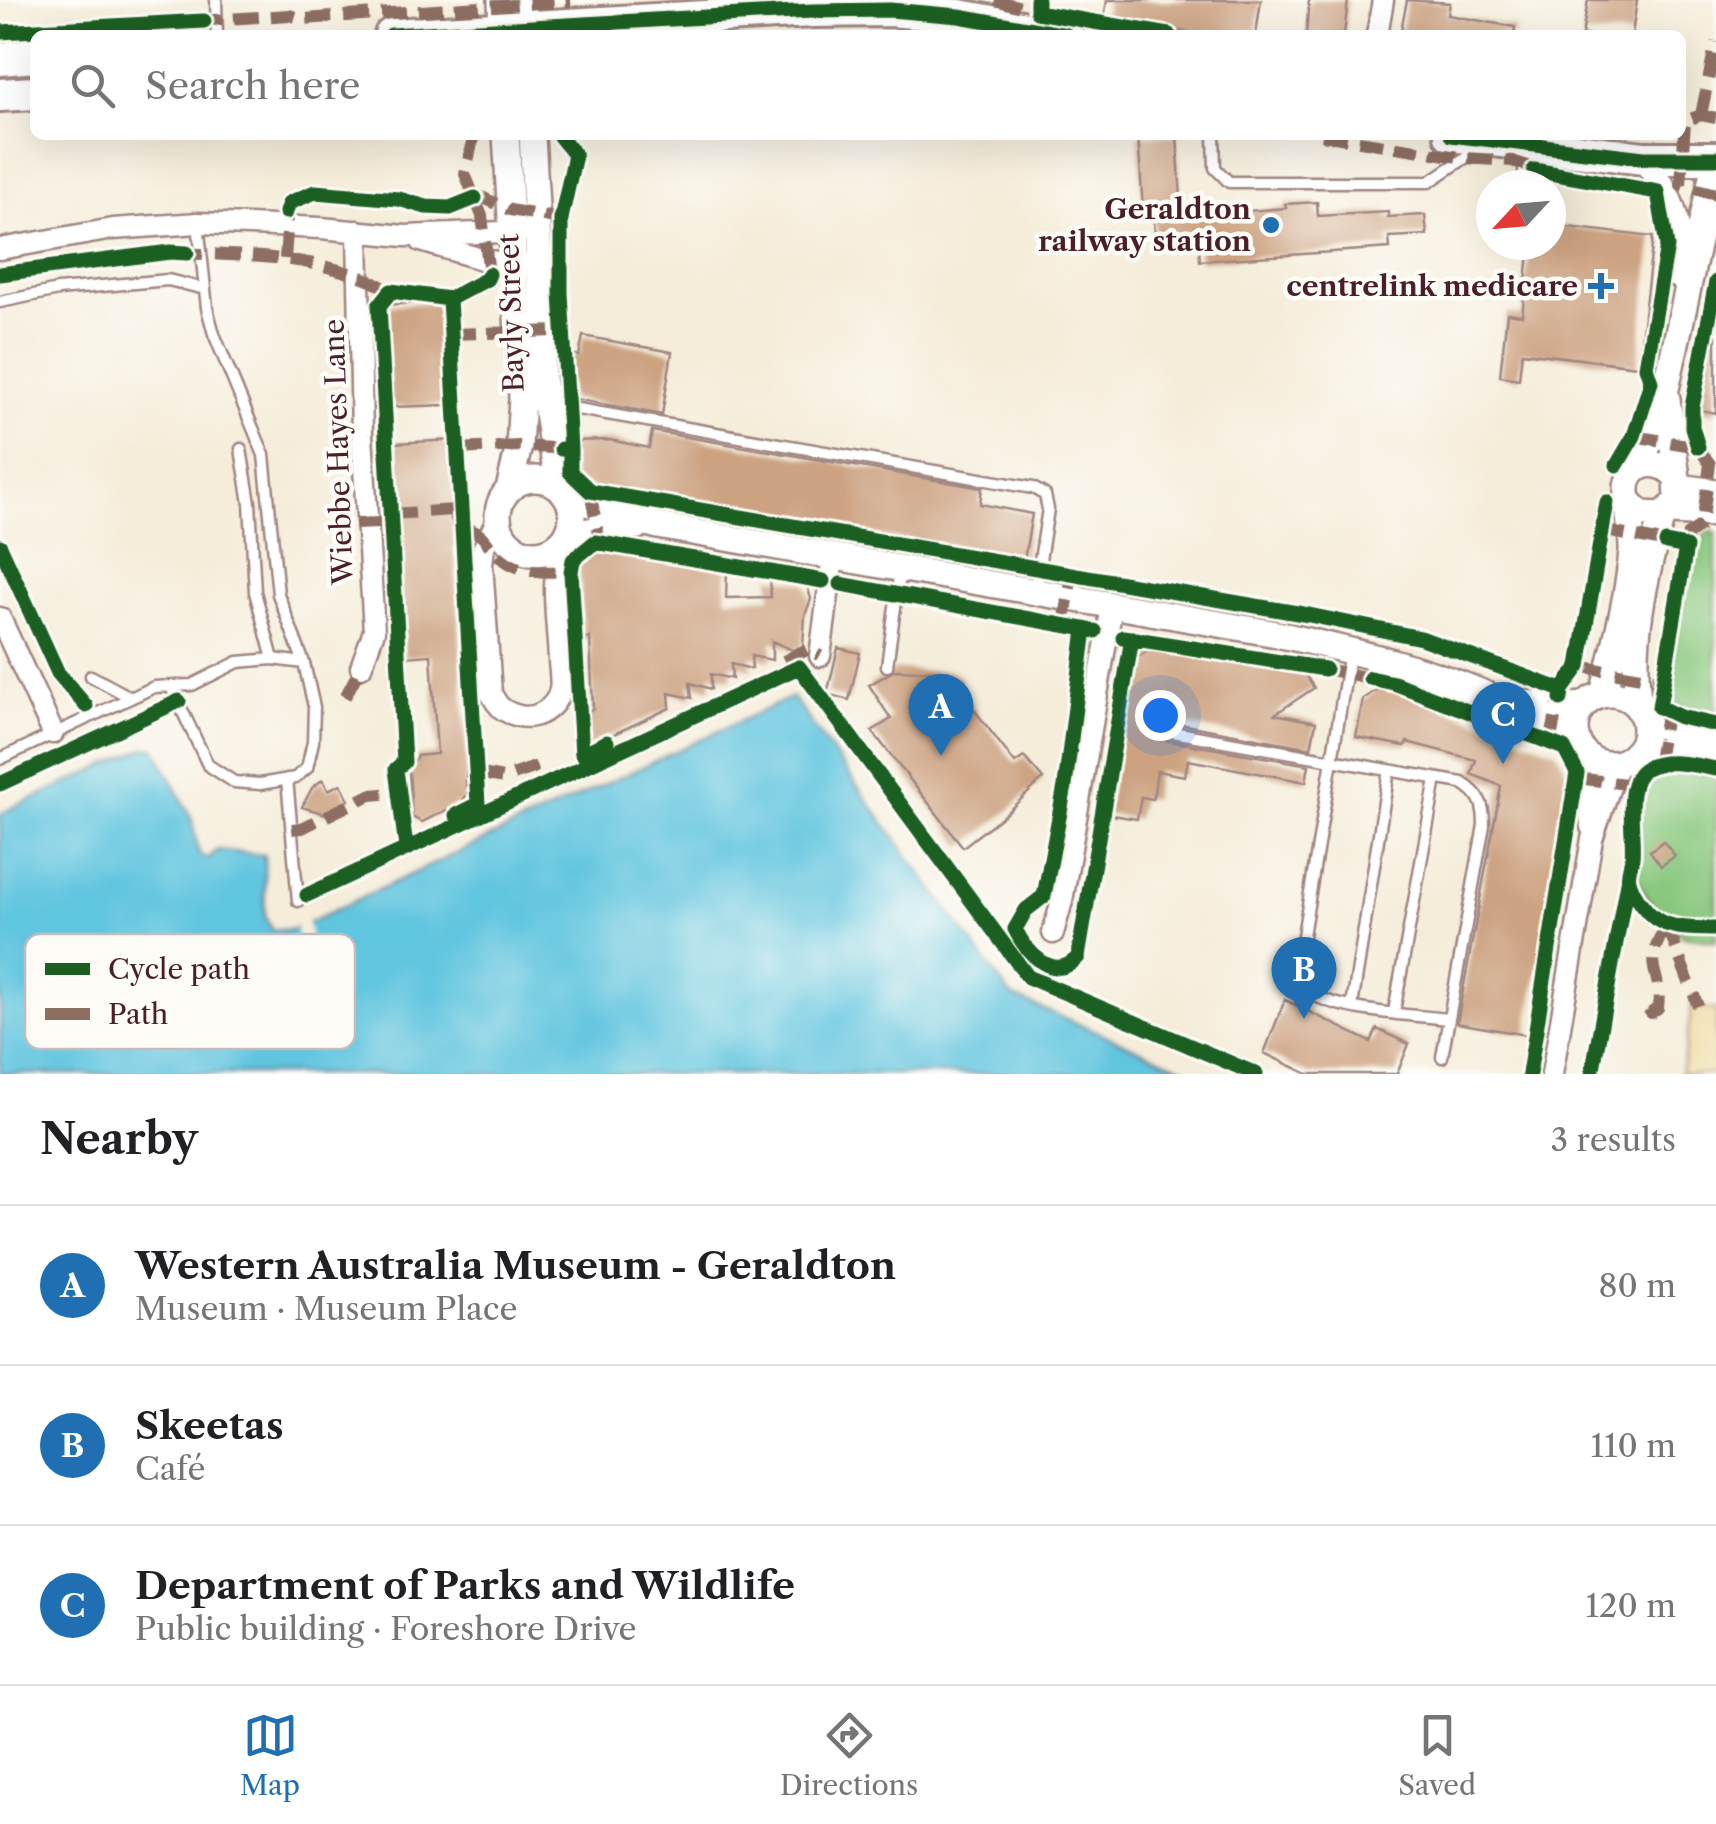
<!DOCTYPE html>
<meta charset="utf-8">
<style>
:root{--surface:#fff;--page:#f2f2f2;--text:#202124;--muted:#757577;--line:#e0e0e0;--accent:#1f6fb2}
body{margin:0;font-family:"Libre Caslon Text",serif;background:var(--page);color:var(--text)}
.compass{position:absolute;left:1476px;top:170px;width:90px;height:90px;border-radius:50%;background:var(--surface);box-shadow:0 10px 40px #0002;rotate:244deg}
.you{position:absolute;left:1160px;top:715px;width:35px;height:35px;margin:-25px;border:8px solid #fff;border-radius:50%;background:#1a73e8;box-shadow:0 0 0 15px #1a73e833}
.badge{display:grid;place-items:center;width:65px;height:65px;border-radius:50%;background:var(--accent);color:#fff;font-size:32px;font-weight:700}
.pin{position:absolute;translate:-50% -82px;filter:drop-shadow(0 2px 5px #0008)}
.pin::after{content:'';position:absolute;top:52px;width:35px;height:30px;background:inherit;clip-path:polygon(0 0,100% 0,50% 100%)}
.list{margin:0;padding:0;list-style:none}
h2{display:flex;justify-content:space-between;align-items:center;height:130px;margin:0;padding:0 40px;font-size:42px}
h2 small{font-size:32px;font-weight:400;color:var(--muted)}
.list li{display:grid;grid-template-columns:65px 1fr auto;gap:30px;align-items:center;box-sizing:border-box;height:160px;padding:0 40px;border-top:2px solid var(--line)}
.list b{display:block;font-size:38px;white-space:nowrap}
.list p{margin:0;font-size:32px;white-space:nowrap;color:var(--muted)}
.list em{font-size:32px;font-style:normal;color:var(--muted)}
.icon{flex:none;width:55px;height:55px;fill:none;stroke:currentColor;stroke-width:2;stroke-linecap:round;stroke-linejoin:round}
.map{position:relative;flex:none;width:1716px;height:1074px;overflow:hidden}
.search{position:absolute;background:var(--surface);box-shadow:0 10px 40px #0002;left:30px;right:30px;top:30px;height:110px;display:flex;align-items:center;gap:25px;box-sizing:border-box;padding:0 35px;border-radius:15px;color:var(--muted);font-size:38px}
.sheet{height:610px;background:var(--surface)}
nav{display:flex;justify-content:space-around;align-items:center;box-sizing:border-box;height:140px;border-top:2px solid var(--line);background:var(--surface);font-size:28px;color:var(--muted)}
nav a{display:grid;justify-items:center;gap:5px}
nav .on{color:var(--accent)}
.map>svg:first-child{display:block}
.green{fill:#89c77e;stroke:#6a7354;stroke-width:2.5}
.sand{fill:#eeda9e;stroke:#9c7c64;stroke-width:2.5}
.water{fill:#61c5df;stroke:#567285;stroke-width:2.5}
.pier{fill:#f5edda}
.building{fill:#cca281}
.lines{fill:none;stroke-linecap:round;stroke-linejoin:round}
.service-casing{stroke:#a08682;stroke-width:15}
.minor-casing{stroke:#a08682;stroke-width:25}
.tertiary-casing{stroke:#a08682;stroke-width:30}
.primary-casing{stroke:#a08682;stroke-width:38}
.service{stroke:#fff;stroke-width:10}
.minor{stroke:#fff;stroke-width:20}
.tertiary{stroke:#fff;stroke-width:25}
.primary{stroke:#fff;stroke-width:32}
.quiet{stroke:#8d6e63;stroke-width:12;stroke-dasharray:25 12;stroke-linecap:butt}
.cycleway-casing{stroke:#fdfcf7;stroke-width:21}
.cycleway{stroke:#1b5e20;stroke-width:15}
.poi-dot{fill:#1f6fb2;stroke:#fdfcf7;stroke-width:4}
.labels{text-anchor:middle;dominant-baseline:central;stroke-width:9;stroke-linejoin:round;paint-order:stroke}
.poi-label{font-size:28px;font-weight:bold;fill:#4a1f2b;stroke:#fdfcf7;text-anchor:end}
.street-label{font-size:28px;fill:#4a1f2b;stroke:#fdfcf7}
.key{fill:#fdfcf7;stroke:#c7baba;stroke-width:2.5}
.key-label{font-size:28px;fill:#4a1f2b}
</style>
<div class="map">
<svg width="1716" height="1074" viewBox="0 0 1716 1074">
<rect width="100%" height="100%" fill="#fdfcf7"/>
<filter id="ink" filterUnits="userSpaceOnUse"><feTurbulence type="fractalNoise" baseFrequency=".01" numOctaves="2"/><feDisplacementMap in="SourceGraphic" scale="20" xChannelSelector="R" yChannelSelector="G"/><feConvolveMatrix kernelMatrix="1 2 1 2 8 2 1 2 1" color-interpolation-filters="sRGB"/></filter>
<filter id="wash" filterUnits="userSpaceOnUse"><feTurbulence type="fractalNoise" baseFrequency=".0048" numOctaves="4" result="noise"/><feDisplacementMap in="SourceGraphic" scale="40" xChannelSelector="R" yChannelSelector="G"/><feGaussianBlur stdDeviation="2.25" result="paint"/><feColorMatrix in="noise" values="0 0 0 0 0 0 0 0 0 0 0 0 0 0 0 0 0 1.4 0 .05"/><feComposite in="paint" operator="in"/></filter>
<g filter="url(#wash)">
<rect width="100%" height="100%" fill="#f5edda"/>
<path class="green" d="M1710 531 1716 533V713L1664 702 1691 545Z
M1666 770 1716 775V941L1680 935C1668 920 1648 903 1640 886 1629 864 1635 809 1641 785Z"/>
<path class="sand" d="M1692 1006 1716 1010V1074H1681Z"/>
<path class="water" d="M792 697 1011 996 1198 1074H0V814L16 806 147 747 155 748 191 817 199 854 208 859 217 850 264 855 265 916 272 930H292Z"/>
<path class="pier" d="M307 918 330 1043 275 1050 273 1036 312 1030 295 923Z"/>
<g id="blocks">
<path class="building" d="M1107 0H1261L1256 35H1202L1104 18Z
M1309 0H1348L1344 35H1306Z
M1407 0 1450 3 1448 15 1515 27 1514 35H1400Z
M1588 0H1637L1632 35H1582Z
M1138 135H1177L1182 216 1286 208 1285 204 1317 202 1318 216 1388 212V217L1425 215 1427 235 1389 237 1390 248 1200 261 1198 232 1155 235 1153 209 1143 210Z
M1551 225 1653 237 1638 366 1522 352 1519 379 1500 376 1507 313 1522 315 1530 245H1551Z
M443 302 448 405 391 407 382 305Z
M583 336 672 352 662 415 570 398 567 353 579 356Z
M1707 336H1716V413L1696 409Z
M652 431 982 488 980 504 1032 514 1024 560 611 490 610 495 574 480 568 441 610 440 649 448Z
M454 440 457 507 448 508 454 530 467 757 466 787 470 789 462 802 422 822 412 817 409 769 417 756 437 754 431 655 404 657 395 443Z
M599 547 727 569 726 598 771 597 770 577 802 582 807 585 811 599 805 615 803 646 792 650 772 641V660L751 656 752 669 731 664 732 679 711 674V689L690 683 692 698 669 693 670 708 588 746 587 711 593 709 590 638 583 639 579 564Z
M1156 646 1304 673 1314 688 1275 714 1316 722 1311 748 1169 722 1161 725 1158 730 1165 740 1309 765 1306 782 1188 760 1185 776 1157 771 1153 799 1141 797 1137 819 1106 814 1133 660Z
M838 648 860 653 849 700 827 694Z
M895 670 950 672 963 680 956 686 1015 763 1024 757 1043 779 1004 815 963 847 872 731 891 719 869 685Z
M1384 685 1556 751 1570 776 1527 1035 1457 1023 1501 786 1471 774 1476 760 1407 742 1405 746 1356 737 1363 699Z
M323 779 328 790 341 784 349 800 337 810 326 814 302 807 312 788Z
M1663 841 1675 856 1661 866 1650 851Z
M1285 1000 1371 1042 1377 1029 1409 1044 1397 1074H1308L1264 1053Z"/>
</g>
</g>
<g filter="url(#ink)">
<use href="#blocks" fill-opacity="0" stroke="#a08682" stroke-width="2.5"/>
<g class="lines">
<defs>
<path id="service" d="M216 0 217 35
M1214 135 1215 168 1229 182H1429L1480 148
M1524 151V185
M0 302 58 290 168 280 205 289
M549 404 1033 488 1045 495 1048 509 1035 592
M241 449 250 503 255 592 273 659
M1350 651 1297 972C1302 982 1306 990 1316 996 1346 1012 1414 1015 1448 1019
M887 666 900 570
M91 676 130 697
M171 687 208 765 234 782 260 784 295 778 307 768 313 742 314 707 304 663 278 594 264 455 214 334 207 308 198 223
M1167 731 1462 783C1480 794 1484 804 1484 825L1442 1057
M0 759 154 687 192 685 238 662 273 659 304 663
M287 779 298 901
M1352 1006 1389 770
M1394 1012 1436 779"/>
<path id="minor" d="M1377 35 1383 0
M358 231 362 435 374 631 361 667
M421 241 488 261 529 265
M0 249 113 229 198 223 321 228 405 236 525 231
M498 518 484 547 482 564 491 693C498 707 503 712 519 716 537 720 556 708 560 690 562 681 559 668 559 659 557 620 550 580 561 543
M0 618 53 733
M820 656 833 557
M1583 751 1589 779 1591 827
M1053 933 1062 901 1112 606
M1552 1074 1592 839 1618 763"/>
<path id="tertiary" d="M501 0 502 35
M523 0 526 35
M506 135 522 398 519 446 509 489
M532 135 542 315V378L558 486
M1644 158C1678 205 1677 222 1681 277
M1667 399 1677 478
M1641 467 1666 389 1716 158
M498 516a37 37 0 1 1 74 0a37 37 0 1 1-74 0Z
M1679 487 1716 492
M565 494 620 516 658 526 1277 634C1353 651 1431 668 1502 702 1528 714 1553 729 1578 742
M1668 512 1716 514
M567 535 616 526H638
M1575 729a35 35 0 1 1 70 0a35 35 0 1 1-70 0Z
M1603 695C1614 648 1628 600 1632 551 1633 533 1624 495 1628 482 1636 458 1664 461 1677 478L1678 501 1662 515 1641 514 1630 502
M1515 702 1560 707 1585 705
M1640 712C1628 646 1644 580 1662 515
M1644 719 1709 745
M1635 753 1716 749"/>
<path id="primary" d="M391 35 812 11 890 10 959 16 1066 35
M0 59 35 56
M0 95 35 93
M1451 135 1644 158H1716"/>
</defs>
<use href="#service" class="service-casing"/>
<use href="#minor" class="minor-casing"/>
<use href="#tertiary" class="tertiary-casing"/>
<use href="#primary" class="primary-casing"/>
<use href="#service" class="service"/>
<use href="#minor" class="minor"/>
<use href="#tertiary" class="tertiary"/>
<use href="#primary" class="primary"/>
<path class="quiet" d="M995 0 1043 13
M197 21 289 15 302 19 571 1
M1701 115 1716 42
M1716 118 1701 115 1685 121 1681 185 1716 194
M474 135 465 174 482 216 489 274 484 281
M1322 135 1465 158 1512 161 1543 171
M473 193 510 210 561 219
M178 253C251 256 326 255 391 291
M285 259 289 205
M451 334 564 331
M1634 436 1698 447 1710 464 1702 525 1688 534 1686 547
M458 449 519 446 570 449
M590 491 600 543
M390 514 470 509
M355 524 380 523
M471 530C483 534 486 543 495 552 518 576 541 571 571 572
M1601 530 1673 544
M1064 625 1072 574
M784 661 809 649 820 656
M1579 666 1663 681
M1316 667 1379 680
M345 697 361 667
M1550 743 1561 690
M1657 766 1667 710
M477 773 504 778 538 766
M1576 778 1635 785
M292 829 302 828 370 795 399 793
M1667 925 1698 1006
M1648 1009 1651 1013 1658 1008C1663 965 1639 972 1667 925"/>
<defs>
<path id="cycleway" d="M1037 0V12L1169 35
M0 32 204 21
M391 35 812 11 890 10 959 16 1066 35
M559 135 575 155 561 219V293L570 449
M1451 135 1644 158H1716
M1534 170 1658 192 1667 246 1646 367 1651 382 1634 436 1617 465
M286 212 289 203 315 192 399 199 426 207 450 208 475 198
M0 274 170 252 187 253
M449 299 478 804 456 815
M1698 447 1692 427V407L1716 282
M561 449H570V472L590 491 1309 615 1421 638 1562 690 1561 699
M1666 543 1686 547 1659 707 1680 717 1716 725
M0 546 58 673 86 706
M841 584 1095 631
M1085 629 1065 786 1044 896 1026 910 1015 929C1026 952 1054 984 1078 957L1132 638
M1123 637 1325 669
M1370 678 1394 683 1564 748 1577 773 1529 1074
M1562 690 1579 666 1607 502
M607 742 582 754 571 572 573 560 595 542 823 581
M1716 769C1695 765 1667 758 1646 768 1622 780 1635 835 1632 858 1631 865 1627 873 1629 880 1632 892 1641 905 1649 913 1666 931 1693 928 1716 929
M0 784 179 701
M406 848 396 769 404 762 379 306 391 291 449 299 487 279 489 274
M307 895 799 667 1028 977 1256 1074
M1592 1074 1628 877"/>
</defs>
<use href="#cycleway" class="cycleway-casing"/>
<use href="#cycleway" class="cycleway"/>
</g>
</g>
<g class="poi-dot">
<circle cx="1271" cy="225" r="10"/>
<path d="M1596 271h10v10h10v10h-10v10h-10v-10h-10v-10h10z"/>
</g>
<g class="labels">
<g class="poi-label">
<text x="1251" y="209">Geraldton<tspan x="1251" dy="32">railway station</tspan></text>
<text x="1578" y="286">centrelink medicare</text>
</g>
<g class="street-label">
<text transform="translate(511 313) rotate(-92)">Bayly Street</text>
<text transform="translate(338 452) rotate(-92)">Wiebbe Hayes Lane</text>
</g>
</g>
<rect x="25" y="934" width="330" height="115" rx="15" class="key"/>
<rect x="45" y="963" width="45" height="12" fill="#1b5e20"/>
<rect x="45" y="1008" width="45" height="12" fill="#8d6e63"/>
<g class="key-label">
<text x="108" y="979">Cycle path</text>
<text x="108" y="1024">Path</text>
</g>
</svg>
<svg class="compass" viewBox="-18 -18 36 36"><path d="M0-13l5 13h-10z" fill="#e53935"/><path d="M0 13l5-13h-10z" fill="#757577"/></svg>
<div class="you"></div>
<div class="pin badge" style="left:941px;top:756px">A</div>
<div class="pin badge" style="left:1304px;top:1019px">B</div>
<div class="pin badge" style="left:1503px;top:764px">C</div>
<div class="search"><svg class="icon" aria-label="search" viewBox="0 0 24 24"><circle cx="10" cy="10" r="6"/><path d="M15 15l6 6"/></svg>Search here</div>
</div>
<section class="sheet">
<h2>Nearby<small>3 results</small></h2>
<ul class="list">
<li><span class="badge">A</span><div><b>Western Australia Museum - Geraldton</b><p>Museum · Museum Place</p></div><em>80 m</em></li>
<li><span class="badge">B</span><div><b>Skeetas</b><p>Café</p></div><em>110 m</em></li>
<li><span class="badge">C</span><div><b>Department of Parks and Wildlife</b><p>Public building · Foreshore Drive</p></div><em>120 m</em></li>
</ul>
</section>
<nav>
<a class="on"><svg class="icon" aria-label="map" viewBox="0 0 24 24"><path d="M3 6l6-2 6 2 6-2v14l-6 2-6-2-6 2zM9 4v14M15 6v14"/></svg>Map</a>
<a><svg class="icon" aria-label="directions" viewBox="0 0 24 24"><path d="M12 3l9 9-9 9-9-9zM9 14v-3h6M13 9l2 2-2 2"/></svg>Directions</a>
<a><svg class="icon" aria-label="saved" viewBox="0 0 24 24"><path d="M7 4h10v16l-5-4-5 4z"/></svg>Saved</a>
</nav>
